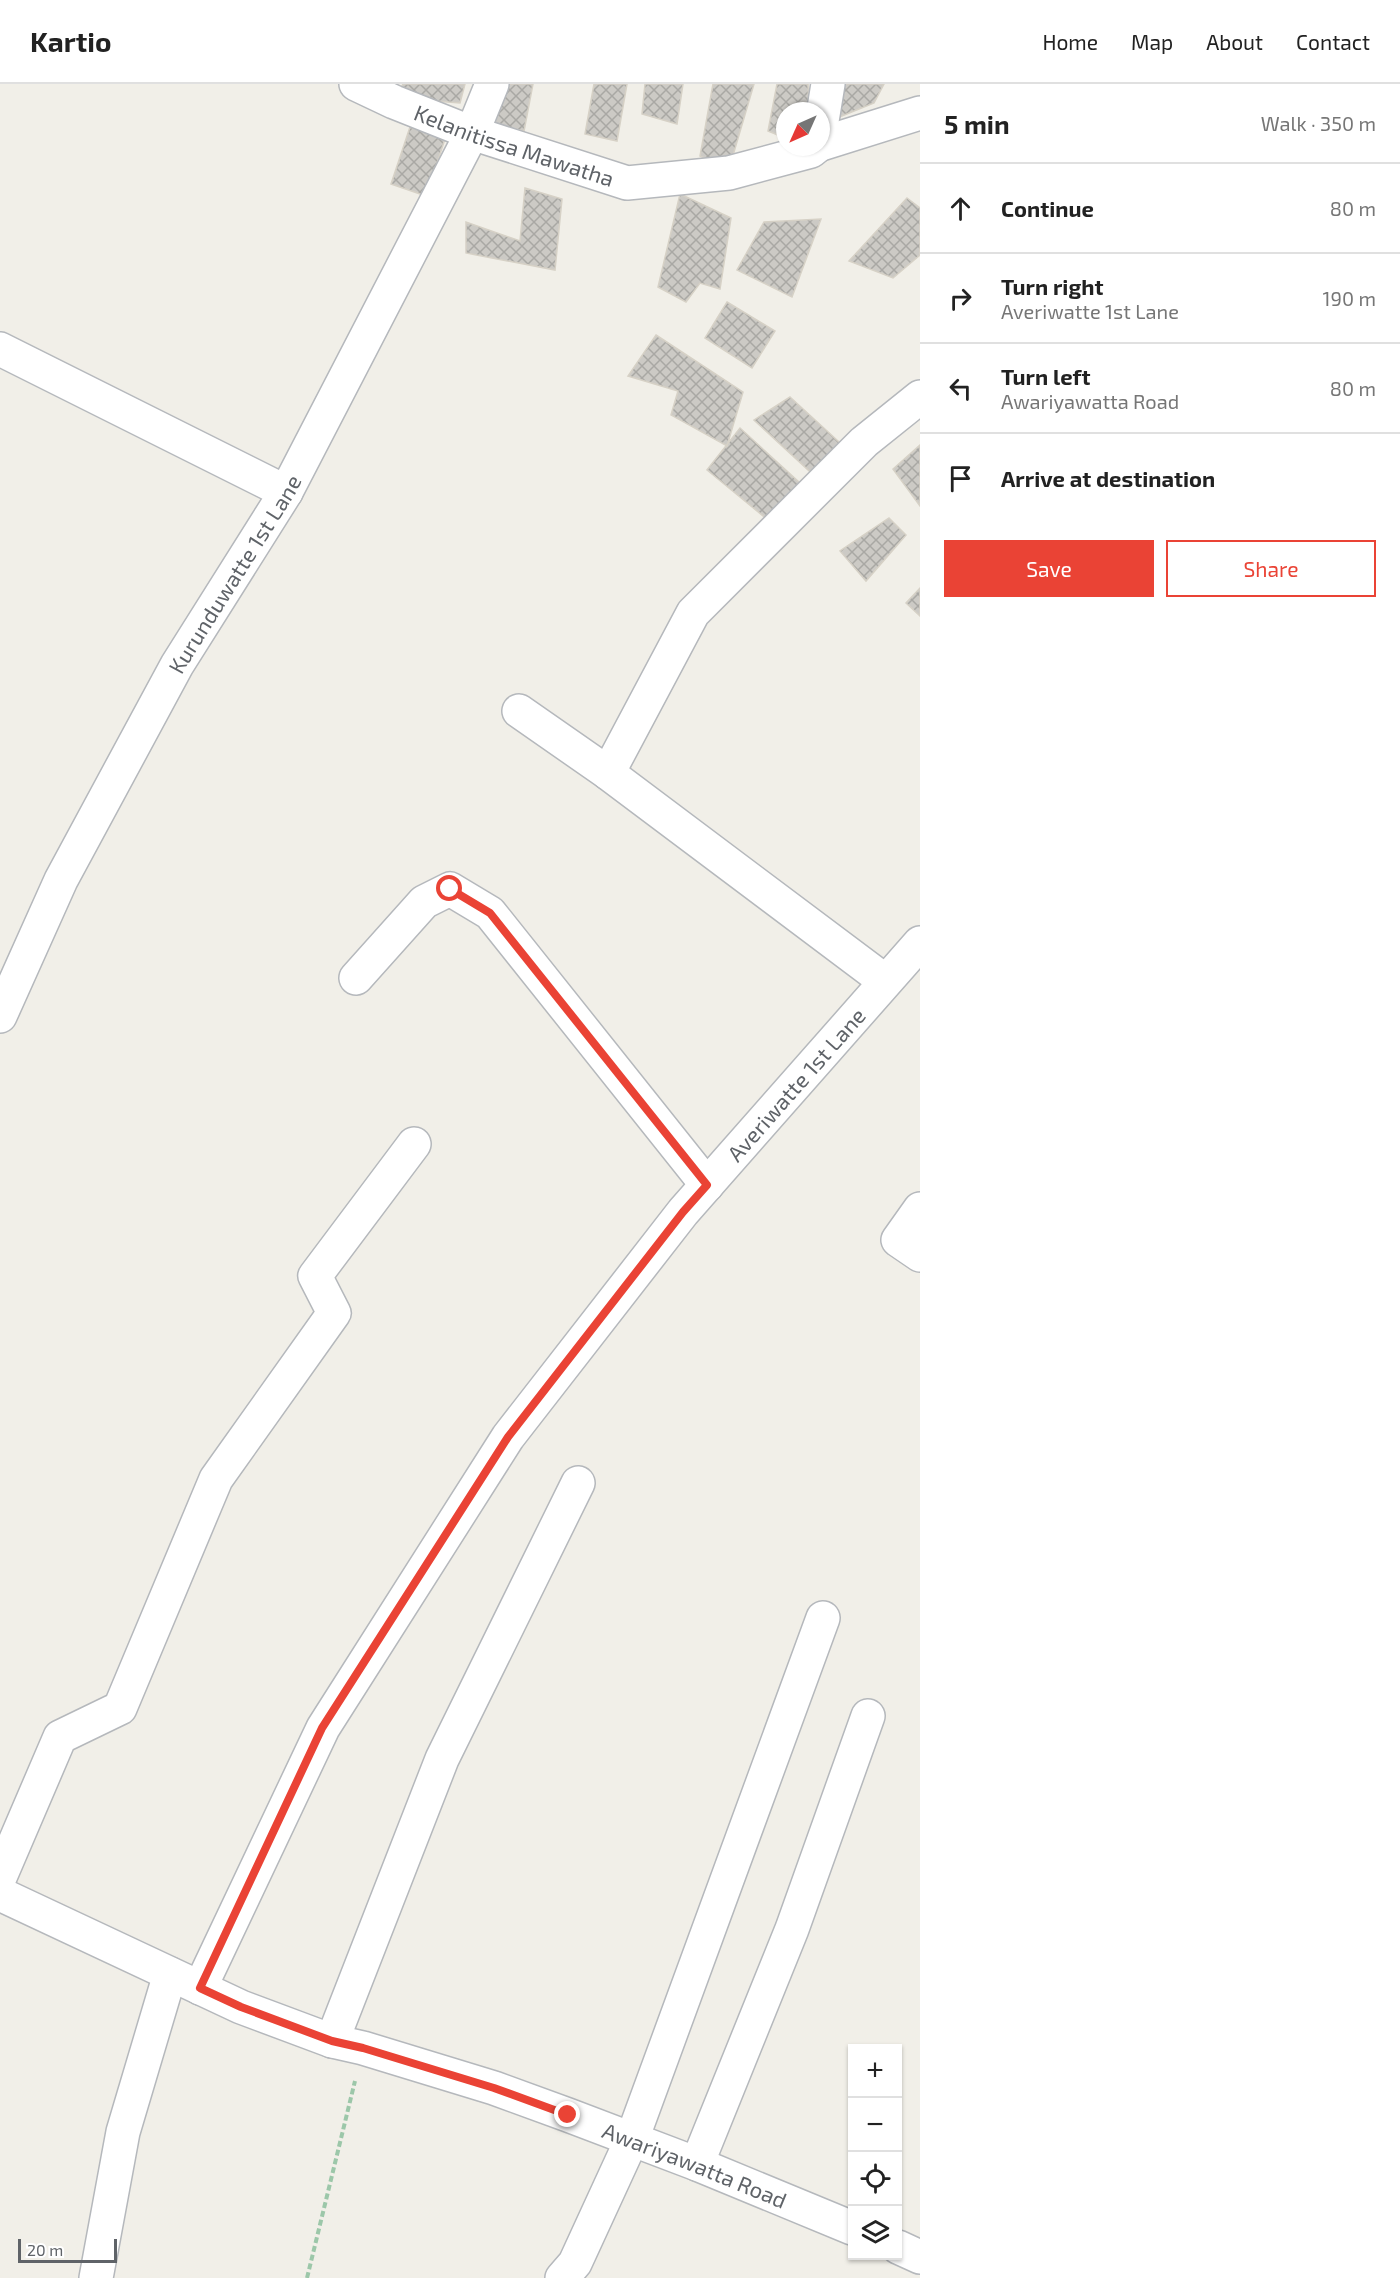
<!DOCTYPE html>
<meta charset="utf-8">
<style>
:root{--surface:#fff;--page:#f2f2f2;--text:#222;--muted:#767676;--line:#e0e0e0;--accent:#ea4335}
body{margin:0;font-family:"Exo 2",sans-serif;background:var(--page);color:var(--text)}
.controls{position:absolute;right:18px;bottom:18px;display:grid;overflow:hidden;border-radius:0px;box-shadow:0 2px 4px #0004}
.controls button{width:54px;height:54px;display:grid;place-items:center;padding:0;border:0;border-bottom:2px solid var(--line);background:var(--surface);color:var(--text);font:30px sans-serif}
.compass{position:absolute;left:776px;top:18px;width:54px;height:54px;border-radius:50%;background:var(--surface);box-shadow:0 2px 4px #0004;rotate:225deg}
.scale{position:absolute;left:18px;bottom:15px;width:99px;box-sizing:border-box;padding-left:6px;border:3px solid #5f6368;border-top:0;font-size:16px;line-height:21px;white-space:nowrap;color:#5f6368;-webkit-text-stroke:4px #fff;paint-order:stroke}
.stop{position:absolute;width:18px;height:18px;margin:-14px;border:4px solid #ea4335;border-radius:50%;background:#fff}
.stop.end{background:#ea4335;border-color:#fff;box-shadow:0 2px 6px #0008}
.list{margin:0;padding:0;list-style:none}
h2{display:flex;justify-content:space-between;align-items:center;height:78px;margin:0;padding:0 24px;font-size:26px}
h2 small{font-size:20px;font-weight:400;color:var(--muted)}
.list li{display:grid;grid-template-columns:39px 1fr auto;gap:18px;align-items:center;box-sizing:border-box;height:90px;padding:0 24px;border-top:2px solid var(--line)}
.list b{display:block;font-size:22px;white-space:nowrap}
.list p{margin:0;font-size:20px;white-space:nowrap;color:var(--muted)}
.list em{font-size:20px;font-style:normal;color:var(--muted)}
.actions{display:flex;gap:12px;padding:18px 24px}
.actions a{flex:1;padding:14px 0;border:2px solid var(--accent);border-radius:0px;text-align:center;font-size:21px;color:var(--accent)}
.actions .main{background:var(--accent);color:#fff}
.icon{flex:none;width:33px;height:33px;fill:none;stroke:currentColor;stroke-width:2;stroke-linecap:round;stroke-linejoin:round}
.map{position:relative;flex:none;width:920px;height:2194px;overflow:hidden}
header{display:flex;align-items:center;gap:36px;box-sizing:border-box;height:84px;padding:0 30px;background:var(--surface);border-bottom:2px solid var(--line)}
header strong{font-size:28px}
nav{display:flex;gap:33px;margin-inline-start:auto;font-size:21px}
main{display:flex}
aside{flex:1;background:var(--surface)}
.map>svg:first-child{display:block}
.building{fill:url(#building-cross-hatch);stroke:#d6d1c6;stroke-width:1.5}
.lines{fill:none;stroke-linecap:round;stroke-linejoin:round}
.minor-casing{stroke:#b5b8bc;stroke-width:36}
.tertiary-casing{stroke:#b5b8bc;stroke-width:36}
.path{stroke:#9cc7a9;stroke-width:4;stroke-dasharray:6 3;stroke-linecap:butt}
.minor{stroke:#fff;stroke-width:33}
.tertiary{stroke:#fff;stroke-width:33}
.route{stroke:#ea4335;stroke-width:8}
.labels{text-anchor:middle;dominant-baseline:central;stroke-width:5;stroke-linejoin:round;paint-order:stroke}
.street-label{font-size:22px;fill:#5f6368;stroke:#fff}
</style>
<header>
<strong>Kartio</strong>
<nav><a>Home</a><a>Map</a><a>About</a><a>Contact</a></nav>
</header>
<main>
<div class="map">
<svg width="920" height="2194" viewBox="0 0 920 2194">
<defs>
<pattern id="building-cross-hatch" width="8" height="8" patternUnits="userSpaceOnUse" patternTransform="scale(1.5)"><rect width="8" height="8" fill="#cccac5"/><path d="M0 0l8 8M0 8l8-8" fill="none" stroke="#a9a8a4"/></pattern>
</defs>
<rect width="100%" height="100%" fill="#f1efe8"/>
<path class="building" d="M403 0H465L460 19 396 14Z
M496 0H533L524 47 488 40Z
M594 0H627L617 57 585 50Z
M645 0H683L677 40 642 30Z
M713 0H754L729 85 700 72Z
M777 0H808L809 27H785V54L768 47Z
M844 0H884L874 19 837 34Z
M410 43 445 55 426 112 391 100Z
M525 104 562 115 555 186 466 169V138L520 157Z
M680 110 731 134 720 205 700 199 686 218 658 203Z
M907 114 920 124V171L893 194 849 177Z
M821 135 792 213 737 186 764 138Z
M727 218 775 247 752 284 705 254Z
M656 251 743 308 727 362 671 331 678 307 628 292Z
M790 313 852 370 833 409 754 336Z
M740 344 812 410 790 454 707 386Z
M920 361V422L893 385Z
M889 434 906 451 866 497 840 467Z
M920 504V532L906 519Z"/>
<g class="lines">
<defs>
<g id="minor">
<path id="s1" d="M356 0 394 18 472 49 627 99 729 89 811 67 816 63"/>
<path d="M821 43 828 0"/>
<path d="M821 60 920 29"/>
<path d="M0 265 286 408"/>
<path d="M519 627 608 689 885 897"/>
<path d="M608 689 693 529 864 358 920 313"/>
<path d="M356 894 424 818 450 805 490 829 707 1101"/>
<path id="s2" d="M0 932 61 796 177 581 286 408 472 49 492 0"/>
<path d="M920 1125 898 1156 920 1171"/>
<path d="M0 1793 60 1653 120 1624 216 1395 334 1229 315 1192 414 1060"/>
<path id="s3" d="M200 1904 323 1644 508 1353 683 1128 920 859"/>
<path d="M332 1957 442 1675 578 1399"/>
<path d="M697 2080 792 1845 868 1632"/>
<path d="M96 2194 123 2048 170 1890"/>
<path d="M562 2194 575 2179 632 2055 823 1534"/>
</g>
<g id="tertiary">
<path id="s4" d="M0 1810 241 1923 332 1957 363 1964 494 2004 568 2031 697 2080 852 2144"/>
<path d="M898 2163 920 2173"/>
</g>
</defs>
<use href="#minor" class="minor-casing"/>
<use href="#tertiary" class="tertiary-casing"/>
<path class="path" d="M307 2194 355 1997"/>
<use href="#minor" class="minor"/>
<use href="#tertiary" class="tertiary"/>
</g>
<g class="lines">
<path class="route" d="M450 805 490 829 707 1101 683 1128 508 1353 322 1644 200 1904 241 1923 332 1957 363 1964 494 2004 568 2031"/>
</g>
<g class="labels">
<g class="street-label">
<text stroke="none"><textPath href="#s1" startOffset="170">Kelanitissa Mawatha</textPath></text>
<text stroke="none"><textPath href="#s2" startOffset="501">Kurunduwatte 1st Lane</textPath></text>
<text stroke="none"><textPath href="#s3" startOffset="1088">Averiwatte 1st Lane</textPath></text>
<text stroke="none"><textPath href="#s4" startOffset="747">Awariyawatta Road</textPath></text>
</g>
</g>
</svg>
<div class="controls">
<button>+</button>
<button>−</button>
<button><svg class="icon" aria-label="locate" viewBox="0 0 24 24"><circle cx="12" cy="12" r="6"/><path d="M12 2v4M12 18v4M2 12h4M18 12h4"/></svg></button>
<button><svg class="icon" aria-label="layers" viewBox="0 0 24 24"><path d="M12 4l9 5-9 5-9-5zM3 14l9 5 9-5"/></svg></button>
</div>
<svg class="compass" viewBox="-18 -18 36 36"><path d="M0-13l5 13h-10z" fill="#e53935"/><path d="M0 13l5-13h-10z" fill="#767676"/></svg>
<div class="scale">20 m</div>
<div class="stop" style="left:450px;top:805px"></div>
<div class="stop end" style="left:568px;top:2031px"></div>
</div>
<aside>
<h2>5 min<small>Walk · 350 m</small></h2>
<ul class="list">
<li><svg class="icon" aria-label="ahead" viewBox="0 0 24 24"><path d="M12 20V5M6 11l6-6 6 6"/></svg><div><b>Continue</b></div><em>80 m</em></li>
<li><svg class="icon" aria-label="right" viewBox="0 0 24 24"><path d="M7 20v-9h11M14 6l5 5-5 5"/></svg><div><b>Turn right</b><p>Averiwatte 1st Lane</p></div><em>190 m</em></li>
<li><svg class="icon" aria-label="left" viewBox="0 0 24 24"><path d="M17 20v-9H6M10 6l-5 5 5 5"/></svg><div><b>Turn left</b><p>Awariyawatta Road</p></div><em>80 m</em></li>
<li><svg class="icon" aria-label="arrive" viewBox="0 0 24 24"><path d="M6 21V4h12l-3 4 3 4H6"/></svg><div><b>Arrive at destination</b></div></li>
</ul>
<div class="actions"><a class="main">Save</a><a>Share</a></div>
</aside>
</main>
